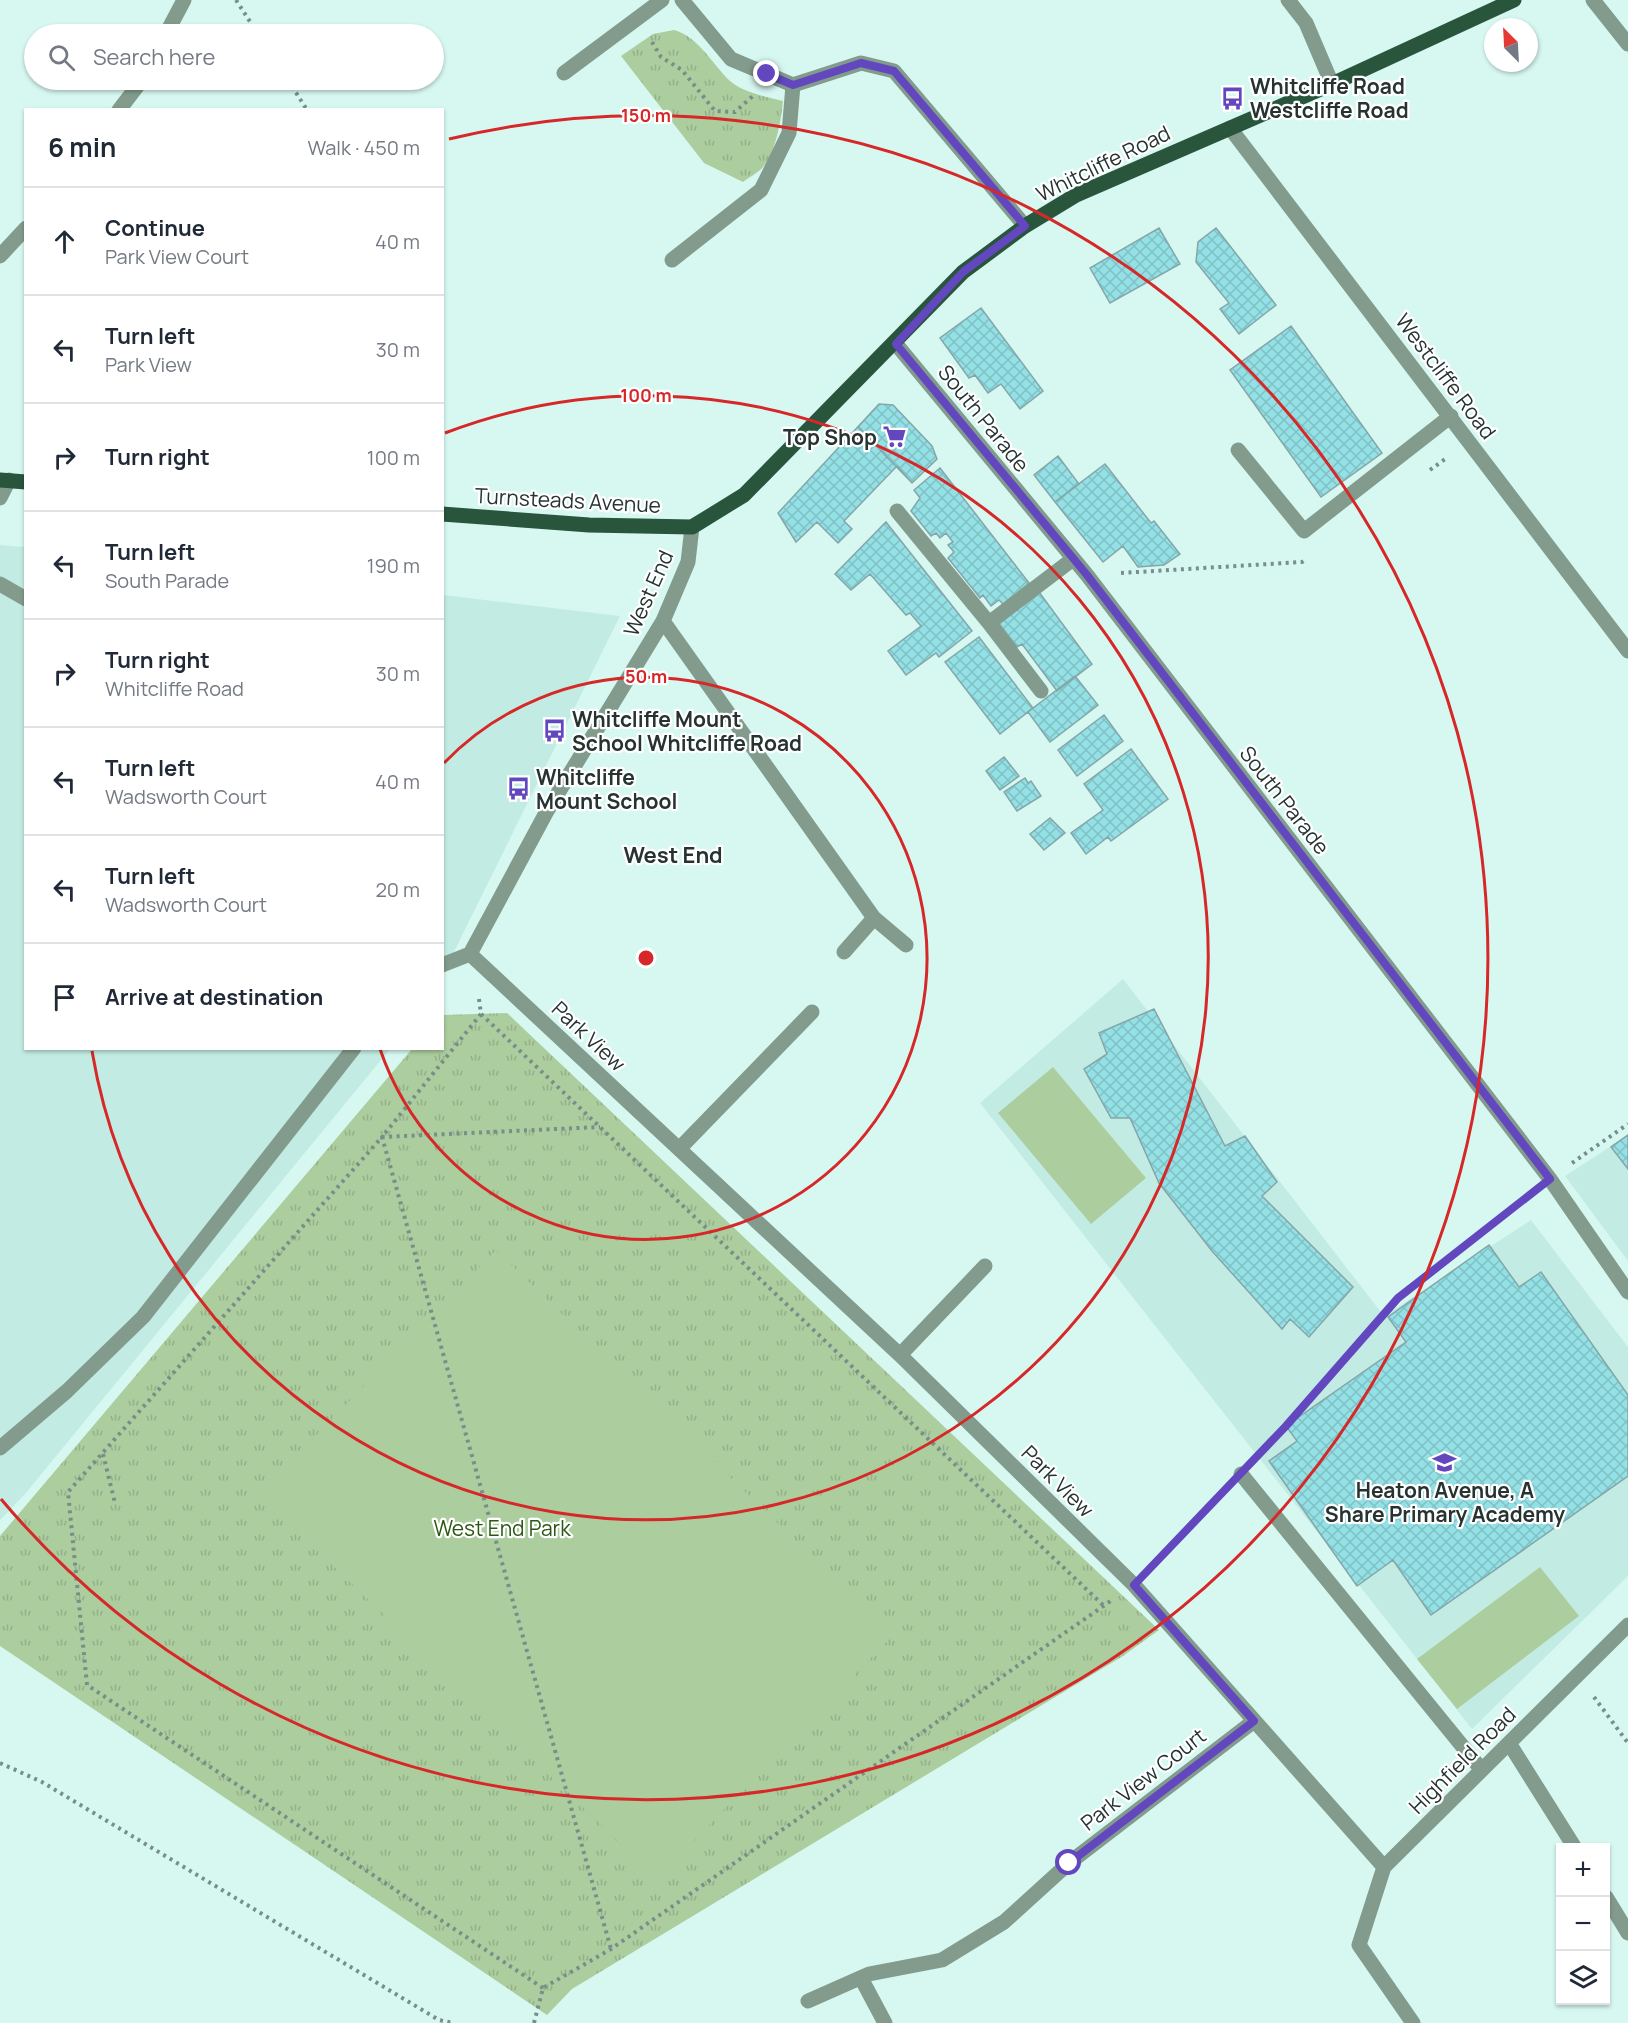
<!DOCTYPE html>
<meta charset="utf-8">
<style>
:root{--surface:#fff;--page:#f2f2f3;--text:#1f2937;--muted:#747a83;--line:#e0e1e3}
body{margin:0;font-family:Manrope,sans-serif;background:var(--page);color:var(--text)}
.controls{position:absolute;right:18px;bottom:18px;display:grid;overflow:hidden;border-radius:0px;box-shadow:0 2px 4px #0004}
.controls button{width:54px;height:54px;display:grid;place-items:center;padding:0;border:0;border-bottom:2px solid var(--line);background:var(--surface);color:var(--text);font:30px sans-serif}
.compass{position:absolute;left:1484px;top:18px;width:54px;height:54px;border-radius:50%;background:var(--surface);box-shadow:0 2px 4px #0004;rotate:336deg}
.stop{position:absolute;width:18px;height:18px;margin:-14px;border:4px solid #6247bf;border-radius:50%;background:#fff}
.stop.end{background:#6247bf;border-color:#fff;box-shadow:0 2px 6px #0008}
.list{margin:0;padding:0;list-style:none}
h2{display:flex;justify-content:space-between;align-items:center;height:78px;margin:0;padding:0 24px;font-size:26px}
h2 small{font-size:20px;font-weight:400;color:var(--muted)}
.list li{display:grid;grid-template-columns:39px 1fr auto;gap:18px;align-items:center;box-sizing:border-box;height:108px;padding:0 24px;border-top:2px solid var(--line)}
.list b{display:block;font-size:22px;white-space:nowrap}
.list p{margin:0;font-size:20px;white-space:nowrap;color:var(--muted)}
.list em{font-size:20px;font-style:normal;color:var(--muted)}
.icon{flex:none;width:33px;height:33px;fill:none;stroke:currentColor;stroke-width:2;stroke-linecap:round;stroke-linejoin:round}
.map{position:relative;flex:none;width:1628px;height:2023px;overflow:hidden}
.search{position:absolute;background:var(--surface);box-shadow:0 2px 4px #0004;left:24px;top:24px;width:420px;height:66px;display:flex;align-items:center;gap:15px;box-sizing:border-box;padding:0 21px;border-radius:33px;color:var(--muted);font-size:22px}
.panel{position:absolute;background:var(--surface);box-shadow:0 2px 4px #0004;left:24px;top:108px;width:420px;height:942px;border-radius:0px}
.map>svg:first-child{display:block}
.built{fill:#c2ece3}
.grass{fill:url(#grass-tufts)}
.pitch{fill:#accd9e}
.building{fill:url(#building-cross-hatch);stroke:#85a6a9;stroke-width:1.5}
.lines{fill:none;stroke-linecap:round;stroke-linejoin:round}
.path{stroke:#788e8a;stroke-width:4;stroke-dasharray:3 4.5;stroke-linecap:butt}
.minor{stroke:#839b8c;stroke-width:15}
.major{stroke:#29553d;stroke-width:15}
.route{stroke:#6247bf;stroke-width:8}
.ring{fill:none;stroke:#d62828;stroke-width:3}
.labels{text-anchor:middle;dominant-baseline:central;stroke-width:4.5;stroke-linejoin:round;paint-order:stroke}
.poi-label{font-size:21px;font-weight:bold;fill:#263330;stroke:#fff;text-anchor:start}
.street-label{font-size:21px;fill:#263330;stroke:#fff}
.park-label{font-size:21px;fill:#2d5715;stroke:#fff}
.neighbourhood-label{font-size:22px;font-weight:bold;fill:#263330;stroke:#fff}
.centre{fill:#d62828;stroke:#fff;stroke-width:3}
.ring-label{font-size:18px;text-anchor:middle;font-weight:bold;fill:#d62828;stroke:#fff;stroke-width:4.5;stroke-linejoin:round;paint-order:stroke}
</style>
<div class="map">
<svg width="1628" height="2023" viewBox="0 0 1628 2023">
<defs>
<pattern id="grass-tufts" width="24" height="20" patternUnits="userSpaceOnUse" patternTransform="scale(1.5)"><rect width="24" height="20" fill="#accd9e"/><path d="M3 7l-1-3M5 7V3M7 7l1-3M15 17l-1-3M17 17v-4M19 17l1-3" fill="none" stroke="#94b088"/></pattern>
<pattern id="building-cross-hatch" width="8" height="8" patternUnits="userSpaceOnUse" patternTransform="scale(1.5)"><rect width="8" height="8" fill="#93e0e5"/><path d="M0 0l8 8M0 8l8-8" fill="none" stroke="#7fc1c5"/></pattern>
</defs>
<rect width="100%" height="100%" fill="#d7f8f1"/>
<path class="built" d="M0 545 25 547 26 1048 390 1049 25 1494 0 1520Z
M443 595 620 616 443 974Z
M1123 979 1384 1316 1531 1220 1628 1347V1576L1472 1729 980 1103Z
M1628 1135V1261L1565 1176Z"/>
<path class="grass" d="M674 30C699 37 712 64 730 81 744 93 765 96 783 101 781 121 776 151 763 167 758 173 749 177 743 182L704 163 621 56 653 34Z
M507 1013 1159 1630 1123 1656 572 1989 547 2015 0 1646V1536L412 1049 442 1048 443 1015Z"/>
<path class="pitch" d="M1053 1067 1146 1178 1091 1224 998 1113Z
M496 1250 893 1635 657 1879 259 1494Z
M1540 1567 1579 1616 1457 1709 1417 1659Z"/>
<path class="building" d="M1159 228 1180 264 1110 303 1090 268Z
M1216 228 1276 305 1239 334 1220 309 1229 303 1196 262 1198 242Z
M981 308 1043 391 1020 409 1001 384 988 393 975 375 969 378 940 338Z
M1291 326 1382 453 1321 497 1230 370Z
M879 404 893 405 932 446 937 459 912 483 897 466 844 521 852 529 838 543 817 522 796 542 778 513Z
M879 404 893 405 932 446 937 459 912 483 858 427Z
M1058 456 1079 484 1055 502 1034 475Z
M1105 464 1151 523 1154 521 1180 554 1164 565 1138 567 1123 546 1103 562 1055 502Z
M940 468 1029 583 1004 605 999 600 991 606 983 595 980 598 948 558 954 552 948 545 953 542 946 533 940 538 936 533 931 536 911 511 920 498 914 490Z
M886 522 972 631 939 657 936 653 906 675 888 651 921 626 910 613 906 615 870 574 851 590 835 574Z
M1039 592 1092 664 1057 691 1022 644 1017 647 998 622Z
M979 637 1033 708 1000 734 945 662Z
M1075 676 1098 705 1050 742 1028 712Z
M1104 715 1123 741 1077 776 1058 750Z
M1131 749 1168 799 1111 841 1108 837 1086 854 1071 833 1103 810 1084 784Z
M1004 757 1019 776 1000 790 986 771Z
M1025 778 1028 783 1031 781 1041 796 1017 811 1004 792Z
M1050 818 1065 833 1044 850 1030 834Z
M1154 1009 1225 1146 1245 1136 1277 1182 1262 1196 1353 1287 1309 1337 1290 1319 1282 1329 1212 1251 1159 1183 1130 1118H1111L1084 1069 1107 1054 1099 1033Z
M1628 1135V1169L1611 1147Z
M1489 1245 1519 1287 1541 1272 1628 1395V1476L1431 1615 1393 1560 1357 1586 1269 1461 1297 1441 1286 1426 1406 1342 1388 1317Z"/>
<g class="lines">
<path class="path" d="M236 0 258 34
M652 42 661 57 682 70 715 111 735 112 753 96
M288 80 307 110
M1430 470 1448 457
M1121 573 1302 562 1307 559
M479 999 481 1014 382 1137 611 1949
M481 1014 1104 1606
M1572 1163 1628 1124
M103 1454 115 1503
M1260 1454 1398 1298 1530 1194
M1152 1567 1223 1492
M1594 1697 1628 1743
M0 1763 42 1782 439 2020 453 2023
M543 1988 87 1685 68 1492 382 1137 600 1127
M534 2023 543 1988 611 1949 1112 1600"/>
<path class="minor" d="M682 0 731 59 793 85 861 63 894 71 1025 226
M1288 0 1306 23 1332 84
M1593 0 1628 44
M166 34 184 0
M564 73 662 0
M119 110 142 80
M1230 128 1628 651
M0 256 26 228
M672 260 761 190 789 133 793 85
M896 344 1087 575 1550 1179 1628 1292
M1238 450 1304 531 1451 416
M0 498 9 480
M897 511 989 623 1073 559
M0 584 26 599
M663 621 874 918 906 945
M989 623 1041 691
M844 952 874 918
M470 954 900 1355 1134 1585 1384 1867
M470 954 547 811 663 621 688 562 692 527
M442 965 470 954
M679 1149 812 1012
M900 1355 985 1266
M0 1448 67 1391 143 1317 354 1048
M1241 1474 1481 1769
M1509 1743 1575 1848
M1606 1897 1628 1933
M861 1978 885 2023
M808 2001 869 1974 942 1960 1004 1922 1069 1863 1254 1721
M1413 2023 1359 1945 1384 1867 1628 1625"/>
<path class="major" d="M0 480 26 482
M442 514 589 525 692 527 744 495 963 272 1025 226 1076 195 1332 84 1514 0"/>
</g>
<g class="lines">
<path class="route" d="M767 74 793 85 861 63 894 71 1025 226 963 272 896 344 1087 575 1550 1179 1398 1298 1286 1426 1134 1585 1254 1721 1069 1863"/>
</g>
<g class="ring">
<path d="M444 763A281 281 0 1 1 380 1049"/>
<path d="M445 433A562 562 0 1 1 92 1051"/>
<path d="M449 139A842 842 0 1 1 1 1499"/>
</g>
<defs>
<symbol id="bus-bare" viewBox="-9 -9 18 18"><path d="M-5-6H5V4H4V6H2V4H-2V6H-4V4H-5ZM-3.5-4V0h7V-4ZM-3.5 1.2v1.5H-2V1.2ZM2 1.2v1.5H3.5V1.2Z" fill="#6247bf" stroke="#fff" stroke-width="2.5" paint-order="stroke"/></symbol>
<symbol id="supermarket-bare" viewBox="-9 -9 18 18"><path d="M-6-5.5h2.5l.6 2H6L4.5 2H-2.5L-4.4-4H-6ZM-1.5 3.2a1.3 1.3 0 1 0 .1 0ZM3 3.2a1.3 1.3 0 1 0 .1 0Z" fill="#6247bf" stroke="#fff" stroke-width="2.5" paint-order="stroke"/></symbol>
<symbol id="school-bare" viewBox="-9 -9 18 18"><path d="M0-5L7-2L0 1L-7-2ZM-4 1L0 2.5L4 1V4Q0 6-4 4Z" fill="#6247bf" stroke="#fff" stroke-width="2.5" paint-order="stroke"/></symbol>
</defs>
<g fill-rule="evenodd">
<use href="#bus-bare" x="1216" y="82" width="33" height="33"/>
<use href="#supermarket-bare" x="878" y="420" width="33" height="33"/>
<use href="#bus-bare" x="538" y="714" width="33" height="33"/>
<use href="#bus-bare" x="502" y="772" width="33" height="33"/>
<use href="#school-bare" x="1428" y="1446" width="33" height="33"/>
</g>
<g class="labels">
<g class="poi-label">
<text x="1250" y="86">Whitcliffe Road<tspan x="1250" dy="24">Westcliffe Road</tspan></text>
<text x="877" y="437" text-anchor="end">Top Shop</text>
<text x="572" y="719">Whitcliffe Mount<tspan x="572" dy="24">School Whitcliffe Road</tspan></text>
<text x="536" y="777">Whitcliffe<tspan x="536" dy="24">Mount School</tspan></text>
<text x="1445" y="1490" text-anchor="middle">Heaton Avenue, A<tspan x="1445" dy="24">Share Primary Academy</tspan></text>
</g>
<g class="street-label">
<text transform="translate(1103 163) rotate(-26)">Whitcliffe Road</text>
<text transform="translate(1446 376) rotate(53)">Westcliffe Road</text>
<text transform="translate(984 418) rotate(51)">South Parade</text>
<text transform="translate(568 500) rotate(3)">Turnsteads Avenue</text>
<text transform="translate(648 593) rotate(-66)">West End</text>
<text transform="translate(1285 800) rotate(52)">South Parade</text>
<text transform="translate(589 1036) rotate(43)">Park View</text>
<text transform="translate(1058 1481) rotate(45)">Park View</text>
<text transform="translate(1462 1760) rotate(-45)">Highfield Road</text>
<text transform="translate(1143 1779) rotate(-38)">Park View Court</text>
</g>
<g class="park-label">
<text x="502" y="1528">West End Park</text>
</g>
<g class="neighbourhood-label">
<text x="673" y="855">West End</text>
</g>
</g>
<circle cx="646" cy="958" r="9" class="centre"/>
<g class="ring-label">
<text x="646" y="122">150 m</text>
<text x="646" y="402">100 m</text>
<text x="646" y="683">50 m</text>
</g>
</svg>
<div class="controls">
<button>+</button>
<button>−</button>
<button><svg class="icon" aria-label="layers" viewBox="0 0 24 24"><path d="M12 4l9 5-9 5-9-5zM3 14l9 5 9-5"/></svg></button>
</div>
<svg class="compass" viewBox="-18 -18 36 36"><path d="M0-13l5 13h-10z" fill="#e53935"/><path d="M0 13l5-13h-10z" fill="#747a83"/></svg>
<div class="stop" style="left:1069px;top:1863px"></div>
<div class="stop end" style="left:767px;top:74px"></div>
<div class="search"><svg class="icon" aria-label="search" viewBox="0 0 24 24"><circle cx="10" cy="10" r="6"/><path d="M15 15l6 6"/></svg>Search here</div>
<section class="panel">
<h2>6 min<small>Walk · 450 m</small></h2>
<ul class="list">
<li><svg class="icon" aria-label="ahead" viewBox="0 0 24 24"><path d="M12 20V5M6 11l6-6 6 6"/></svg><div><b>Continue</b><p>Park View Court</p></div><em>40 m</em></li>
<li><svg class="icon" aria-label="left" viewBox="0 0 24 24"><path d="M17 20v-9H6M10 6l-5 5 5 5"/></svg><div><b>Turn left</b><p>Park View</p></div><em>30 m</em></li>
<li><svg class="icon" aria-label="right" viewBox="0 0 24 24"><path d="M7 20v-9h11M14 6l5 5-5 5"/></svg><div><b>Turn right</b></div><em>100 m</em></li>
<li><svg class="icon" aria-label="left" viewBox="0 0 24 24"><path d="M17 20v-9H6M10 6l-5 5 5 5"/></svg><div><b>Turn left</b><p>South Parade</p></div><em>190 m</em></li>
<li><svg class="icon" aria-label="right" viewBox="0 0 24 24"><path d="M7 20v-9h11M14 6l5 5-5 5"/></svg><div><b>Turn right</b><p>Whitcliffe Road</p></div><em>30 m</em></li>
<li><svg class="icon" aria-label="left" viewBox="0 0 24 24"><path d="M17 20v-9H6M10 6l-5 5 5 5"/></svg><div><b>Turn left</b><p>Wadsworth Court</p></div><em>40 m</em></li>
<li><svg class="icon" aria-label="left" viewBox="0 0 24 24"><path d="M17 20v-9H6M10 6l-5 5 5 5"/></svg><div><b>Turn left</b><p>Wadsworth Court</p></div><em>20 m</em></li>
<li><svg class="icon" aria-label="arrive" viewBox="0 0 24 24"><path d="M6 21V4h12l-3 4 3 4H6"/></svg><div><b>Arrive at destination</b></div></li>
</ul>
</section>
</div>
